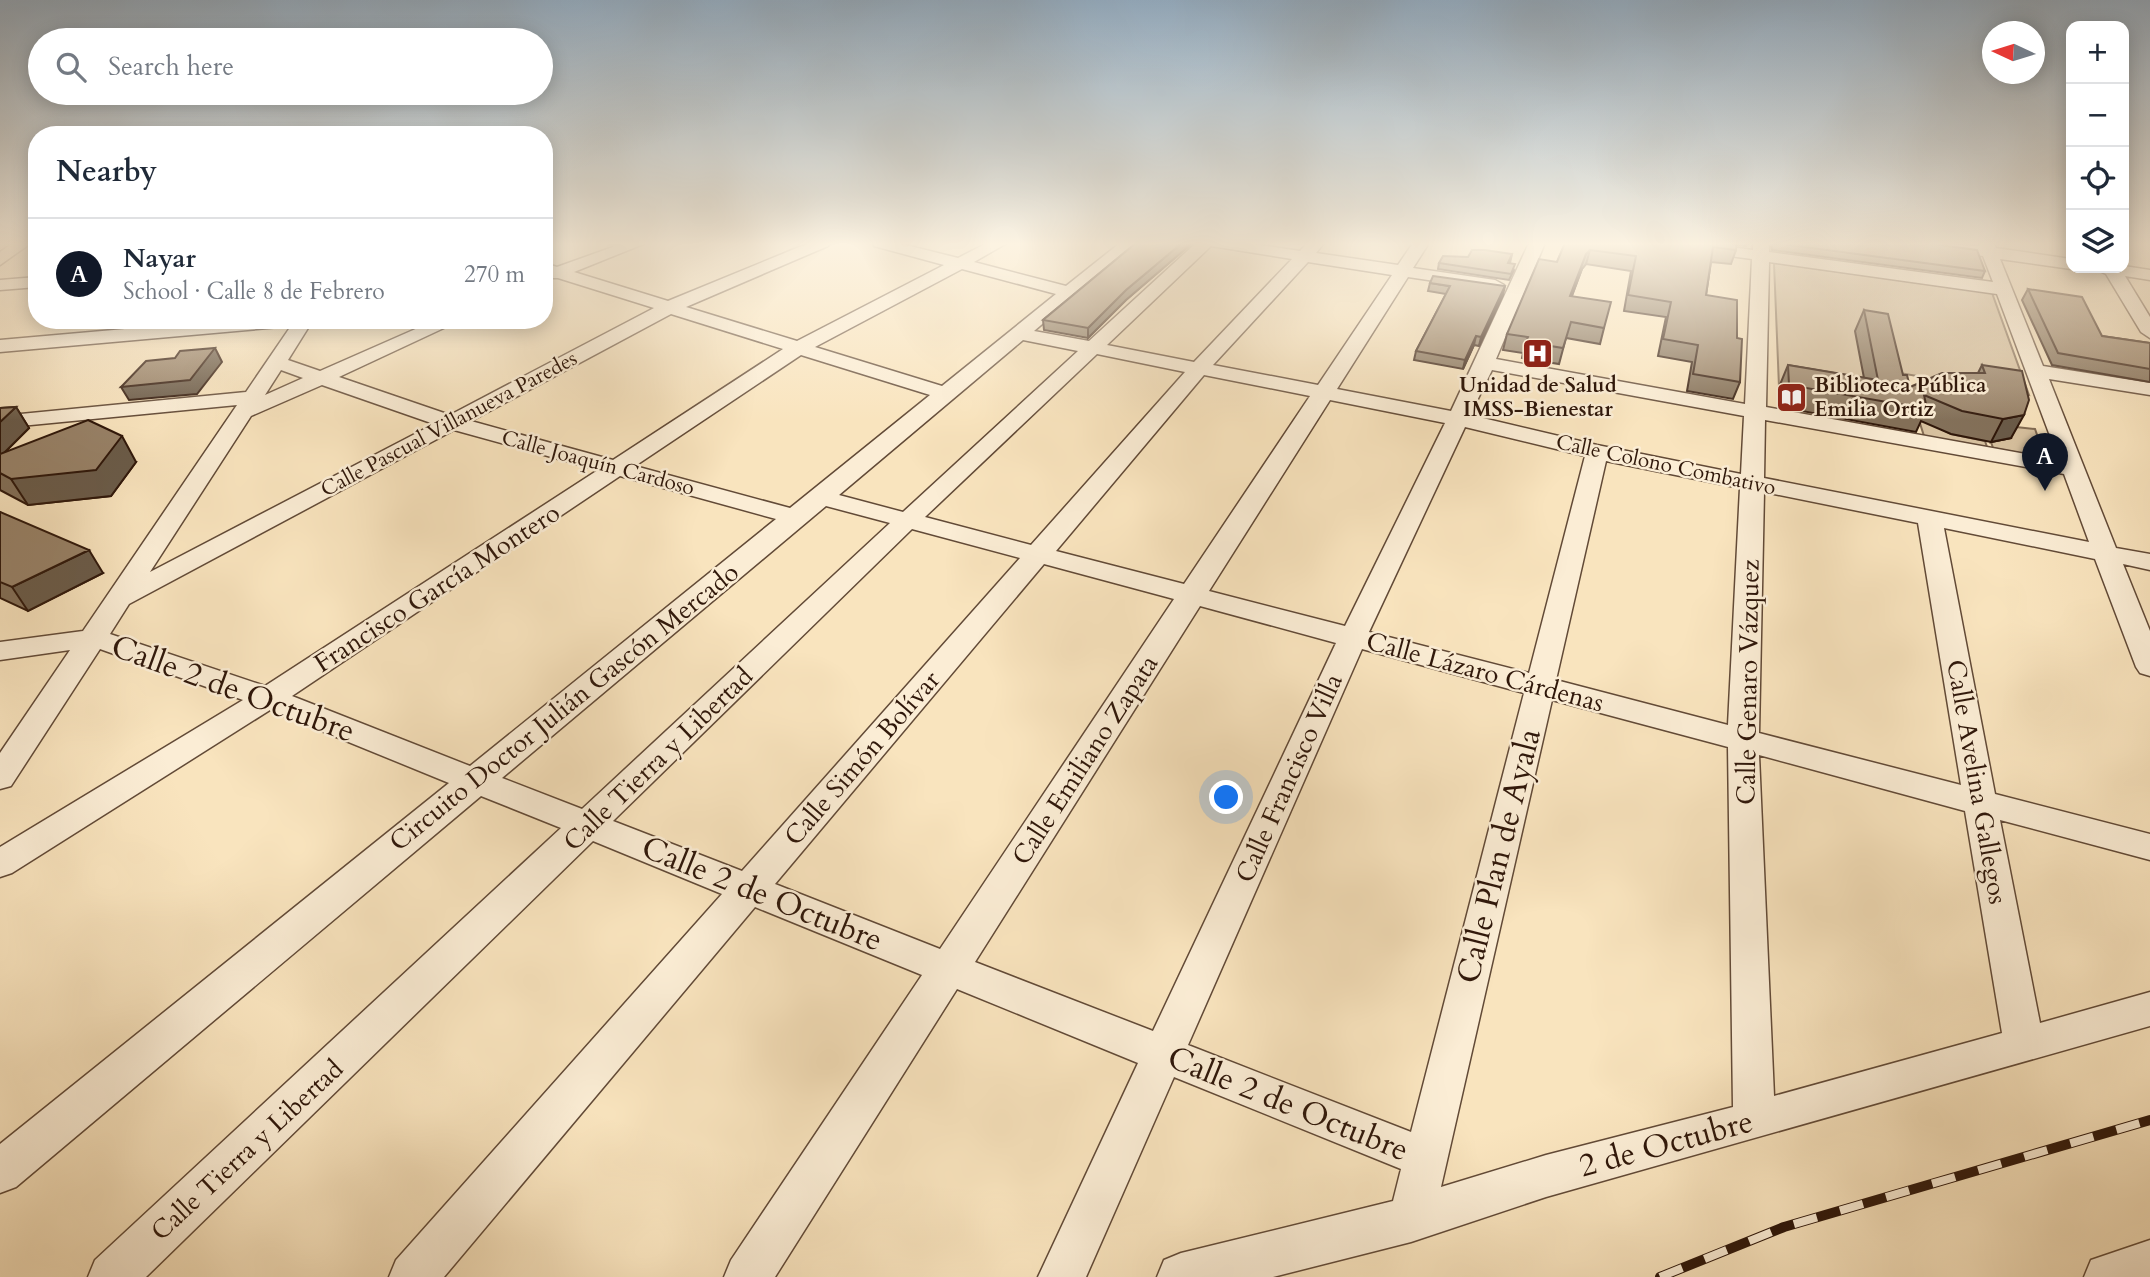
<!DOCTYPE html>
<meta charset="utf-8">
<style>
:root{--surface:#fff;--page:#f6f6f7;--text:#1f2937;--muted:#747a83;--line:#e0e1e3;--accent:#111827}
body{margin:0;font-family:Cardo,serif;background:var(--page);color:var(--text)}
.controls{position:absolute;right:21px;top:21px;display:grid;overflow:hidden;border-radius:14px;box-shadow:0 4px 18px #0003}
.controls button{width:63px;height:63px;display:grid;place-items:center;padding:0;border:0;border-bottom:2px solid var(--line);background:var(--surface);color:var(--text);font:35px sans-serif}
.compass{position:absolute;left:1982px;top:21px;width:63px;height:63px;border-radius:50%;background:var(--surface);box-shadow:0 4px 18px #0003;rotate:274deg}
.you{position:absolute;left:1227px;top:798px;width:24px;height:24px;margin:-18px;border:5px solid #fff;border-radius:50%;background:#1a73e8;box-shadow:0 0 0 10px #1a73e833}
.badge{display:grid;place-items:center;width:46px;height:46px;border-radius:50%;background:var(--accent);color:#fff;font-size:23px;font-weight:700}
.pin{position:absolute;translate:-50% -58px;filter:drop-shadow(0 2px 4px #0008)}
.pin::after{content:'';position:absolute;top:37px;width:24px;height:21px;background:inherit;clip-path:polygon(0 0,100% 0,50% 100%)}
.list{margin:0;padding:0;list-style:none}
h2{display:flex;justify-content:space-between;align-items:center;height:91px;margin:0;padding:0 28px;font-size:30px}
h2 small{font-size:23px;font-weight:400;color:var(--muted)}
.list li{display:grid;grid-template-columns:46px 1fr auto;gap:21px;align-items:center;box-sizing:border-box;height:112px;padding:0 28px;border-top:2px solid var(--line)}
.list b{display:block;font-size:26px;white-space:nowrap}
.list p{margin:0;font-size:23px;white-space:nowrap;color:var(--muted)}
.list em{font-size:23px;font-style:normal;color:var(--muted)}
.icon{flex:none;width:38px;height:38px;fill:none;stroke:currentColor;stroke-width:2;stroke-linecap:round;stroke-linejoin:round}
.map{position:relative;flex:none;width:2150px;height:1277px;overflow:hidden}
.search{position:absolute;background:var(--surface);box-shadow:0 4px 18px #0003;left:28px;top:28px;width:525px;height:77px;display:flex;align-items:center;gap:18px;box-sizing:border-box;padding:0 24px;border-radius:38px;color:var(--muted);font-size:26px}
.panel{position:absolute;background:var(--surface);box-shadow:0 4px 18px #0003;left:28px;top:126px;width:525px;height:203px;border-radius:28px}
.map>svg:first-child{display:block}
.green{fill:#d7c19f;stroke:#836c54;stroke-width:2}
.lines{fill:none;stroke-linecap:round;stroke-linejoin:round}
.minor-casing{stroke:#624a37;stroke-width:3}
.minor{fill:#fbedd5;fill-rule:evenodd}
.rail-casing{stroke:#2f170a;stroke-width:10}
.rail{stroke:#fbedd5;stroke-width:8;stroke-dasharray:24;stroke-linecap:butt}
.wall{fill:#837059;stroke:#2f170a;stroke-width:2}
.shaded-wall{fill:#6a5b49;stroke:#2f170a;stroke-width:2}
.building{fill:#988268;stroke:#2f170a;stroke-width:2}
.labels{text-anchor:middle;dominant-baseline:central;stroke-width:5;stroke-linejoin:round;paint-order:stroke}
.far-poi-label{font-size:21px;font-weight:bold;fill:#2f170a;stroke:#fbedd5}
.far-street-label{font-size:21px;fill:#2f170a;stroke:#fbedd5}
.street-label{font-size:26px;fill:#2f170a;stroke:#fbedd5}
.near-street-label{font-size:32px;fill:#2f170a;stroke:#fbedd5}
</style>
<div class="map">
<svg width="2150" height="1277" viewBox="0 0 2150 1277">
<rect width="100%" height="100%" fill="#f9e4be"/>
<filter id="stains"><feTurbulence type="fractalNoise" baseFrequency=".00286" numOctaves="4"/><feColorMatrix values="0 0 0 0 .2 0 0 0 0 .09 0 0 0 0 .02 0 0 0 .5 -.17"/></filter>
<radialGradient id="worn" r=".72"><stop offset=".6" stop-color="#630" stop-opacity="0"/><stop offset="1" stop-color="#630" stop-opacity=".3"/></radialGradient>
<path class="green" d="M1774 263 1992 293 2029 395 1864 367 1868 402 1779 387Z
M1918 417 1951 434 1985 441 1987 447 1924 436Z
M2016 427 2035 429 2045 458 1993 448 1991 442 2011 438Z"/>
<g class="lines">
<defs>
<path id="minor" d="M13 243H31L0 265V252Z
M624 243H646L574 272 668 301 809 243H830L828 246 686 307 797 341 944 265 874 246 872 243H898L958 258 987 243H1007L974 262 1066 286 1120 243H1137L1034 331 1089 341 1196 243H1246L1300 251 1307 243H1324L1316 253 1398 265 1413 243H1429L1413 268 1495 280 1504 285 1495 290 1408 277 1337 389 1451 411 1529 243H1545L1496 359 1745 404 1752 259 1670 248 1662 243H1702L1753 250V243H1769V252L1993 282 1983 256 1924 248 1916 243 1979 246 1978 243H1994L1996 248 2071 259V268H2076L2071 269 2000 259 2043 366 2150 383V395L2049 379 2116 548 2150 554V570L2123 564 2150 631V676L2140 673 2136 667 2095 559 1944 528 1995 794 2150 834V860L2000 820 2040 1023 2150 992V1026L1546 1197 1411 1242 1273 1277H1157L1164 1260 1181 1253 1393 1201 1401 1169 1174 1077 1086 1277H1038L1138 1063 957 989 775 1277H724L731 1260 922 975 755 907 444 1277H389L396 1260 722 894 593 841 146 1277H88L95 1260 561 828 481 796 16 1187 0 1193V1144L449 783 270 710 12 873 0 877V847L243 700 100 649 11 786 0 789V753L70 650 0 660V642L83 631 237 405 0 428V416L246 392 291 326 0 352V340L227 320H313L288 360 320 371 436 320H461L339 377 450 415 654 308 558 278H547L544 263 557 267ZM1211 246 1292 259 1194 362 1107 345ZM1308 262 1392 275 1318 385 1213 365ZM1769 262 1997 294 2059 460 1766 407ZM962 269 1056 294 942 386 815 347ZM671 314 783 349 613 460 471 421ZM1023 340 1078 351 903 512 839 495ZM1097 354 1185 372 1031 545 925 517ZM801 355 930 395 790 508 635 466ZM281 370 303 378 265 395ZM1492 370 1744 416 1741 474 1597 445 1470 415ZM1204 375 1310 396 1184 584 1056 551ZM322 385 434 424 150 572 251 416ZM1330 400 1445 423 1345 626 1209 591ZM1765 420 2064 474 2089 542 1764 478ZM1465 427 1585 456 1529 673 1369 632ZM454 430 598 470 265 686 110 634 129 604ZM1606 461 1740 488 1728 725 1556 680ZM620 476 776 519 470 766 292 696ZM1764 492 1918 523 1961 785 1759 733ZM826 506 890 523 582 809 502 778ZM912 529 1020 558 742 871 613 821ZM1044 564 1174 599 940 949 775 884ZM1200 606 1336 643 1153 1031 975 962ZM1362 649 1524 693 1411 1132 1188 1045ZM1552 700 1728 747 1733 1107 1546 1155 1441 1187ZM1759 755 1965 811 2002 1033 1774 1096Z
M2124 266 2150 270V280L2125 276 2150 317V338L2141 332 2106 274 2093 268Z
M37 277V287L0 290V280Z
M2150 1240V1277H2084L2091 1260Z"/>
</defs>
<use href="#minor" class="minor-casing"/>
<use href="#minor" class="minor"/>
<defs>
<path id="rail" d="M1660 1277 1784 1227 2150 1120"/>
</defs>
<use href="#rail" class="rail-casing"/>
<use href="#rail" class="rail"/>
</g>
<path class="wall" d="M1136 243H1190V245L1126 300 1088 338 1044 330 1043 320Z
M1565 243H1748L1746 246 1736 245V250L1731 264 1711 262 1706 295 1737 338 1740 382 1733 399 1687 391 1692 362 1658 356 1666 317 1624 311 1631 271 1586 264 1582 269 1572 296 1604 328 1600 344 1566 338 1559 364 1522 358 1523 353 1503 350 1507 334 1557 262Z
M1771 243H1925L1985 271 1982 278 1772 250Z
M1512 254 1510 263 1514 270 1509 280 1438 269 1439 263Z
M1430 283 1503 295 1479 346 1474 345 1463 369 1414 360 1416 351 1446 294 1428 291Z
M2028 289 2102 336 2150 343V382L2052 365 2022 300Z
M1864 310 1910 387 1978 373 1982 365 2011 438 1991 442 1951 434 1921 421 1916 432 1780 407 1779 387 1788 365 1864 378 1855 331Z
M16 407 29 428 5 452 136 462 111 496 28 505 0 490V408Z
M0 512 103 573 28 611 0 598Z"/>
<path class="shaded-wall" d="M1182 243H1190V245L1126 300 1088 338V328L1126 290Z
M1590 250 1586 264 1582 269 1566 311 1570 296 1586 254Z
M1505 286 1503 295 1479 346 1481 337Z
M1476 336 1474 345 1463 369 1465 360Z
M215 348 222 362 197 394 129 400 121 387Z
M16 407 29 428 0 457V422Z
M2024 415 2011 438 1991 442 2003 419Z
M122 436 136 462 111 496 28 505 11 479Z
M89 550 103 573 28 611 12 587Z"/>
<path class="building" d="M1136 243H1182L1126 290 1088 328 1043 320Z
M1565 243H1723L1736 244V250L1713 247 1706 295 1737 300V338L1742 339 1740 382 1693 374 1698 345 1663 339 1671 302 1628 295 1636 256 1590 250 1586 254 1570 296 1611 302 1604 328 1571 322 1563 348 1526 342 1528 337 1507 334 1539 259 1557 262Z
M1774 243H1925L1977 250 1985 271Z
M1472 250H1485L1512 254 1508 263 1515 264 1511 274 1439 263 1443 256 1468 257Z
M1433 276 1505 286 1481 337 1476 336 1465 360 1416 351 1450 286 1430 283Z
M2028 289 2082 297 2102 336 2150 343V369L2058 353Z
M1864 310 1888 314 1903 375H1907L1910 387 1942 373H1985L1982 365 2022 371 2029 400 2024 415 2003 419 1962 411 1924 395 1927 409 1789 385 1788 365 1878 380Z
M215 348 190 380 121 387 146 361 175 358 180 351Z
M16 407 0 422V408Z
M88 420 122 436 96 470 11 479 0 473V454Z
M0 512 89 550 12 587 0 582Z"/>
<linearGradient id="sky" x2="0" y2="1"><stop stop-color="#93abbf"/><stop offset="0.58" stop-color="#fcf3e2"/><stop offset="1" stop-color="#fcf3e2" stop-opacity="0"/></linearGradient>
<rect width="2150" height="421" fill="url(#sky)"/>
<defs>
<symbol id="hospital-square" viewBox="-11 -11 22 22"><rect x="-9" y="-9" width="18" height="18" rx="4" fill="#8f2418" stroke="#fbedd5"/><path d="M-5-5h3v3.5h4V-5h3V5h-3V1.5h-4V5h-3Z" fill="#fff"/></symbol>
<symbol id="library-square" viewBox="-11 -11 22 22"><rect x="-9" y="-9" width="18" height="18" rx="4" fill="#8f2418" stroke="#fbedd5"/><path d="M-6-4Q-3-5.5-.7-3.5V5Q-3 3-6 4ZM6-4Q3-5.5 .7-3.5V5Q3 3 6 4Z" fill="#fff"/></symbol>
</defs>
<g fill-rule="evenodd">
<use href="#hospital-square" x="1520" y="336" width="35" height="35"/>
<use href="#library-square" x="1774" y="380" width="35" height="35"/>
</g>
<g class="labels">
<g class="far-poi-label">
<text x="1538" y="385">Unidad de Salud<tspan x="1538" dy="24">IMSS-Bienestar</tspan></text>
<text x="1814" y="385" text-anchor="start">Biblioteca Pública<tspan x="1814" dy="24">Emilia Ortiz</tspan></text>
</g>
<g class="far-street-label">
<text transform="translate(449 424) rotate(-28)">Calle Pascual Villanueva Paredes</text>
<text transform="translate(598 463) rotate(15)">Calle Joaquín Cardoso</text>
<text transform="translate(1666 465) rotate(12)">Calle Colono Combativo</text>
</g>
<g class="street-label">
<text transform="translate(437 588) rotate(-33)">Francisco García Montero</text>
<text transform="translate(1485 672) rotate(15)">Calle Lázaro Cárdenas</text>
<text transform="translate(1748 682) rotate(-89)">Calle Genaro Vázquez</text>
<text transform="translate(564 707) rotate(-39)">Circuito Doctor Julián Gascón Mercado</text>
<text transform="translate(862 758) rotate(-49)">Calle Simón Bolívar</text>
<text transform="translate(658 759) rotate(-44)">Calle Tierra y Libertad</text>
<text transform="translate(1085 760) rotate(-57)">Calle Emiliano Zapata</text>
<text transform="translate(1289 778) rotate(-66)">Calle Francisco Villa</text>
<text transform="translate(1977 782) rotate(80)">Calle Avelina Gallegos</text>
<text transform="translate(247 1150) rotate(-43)">Calle Tierra y Libertad</text>
</g>
<g class="near-street-label">
<text transform="translate(233 689) rotate(20)">Calle 2 de Octubre</text>
<text transform="translate(1499 856) rotate(-76)">Calle Plan de Ayala</text>
<text transform="translate(762 894) rotate(22)">Calle 2 de Octubre</text>
<text transform="translate(1288 1104) rotate(22)">Calle 2 de Octubre</text>
<text transform="translate(1666 1144) rotate(-15)">2 de Octubre</text>
</g>
</g>
<rect width="100%" height="100%" filter="url(#stains)"/>
<rect width="100%" height="100%" fill="url(#worn)"/>
</svg>
<div class="controls">
<button>+</button>
<button>−</button>
<button><svg class="icon" aria-label="locate" viewBox="0 0 24 24"><circle cx="12" cy="12" r="6"/><path d="M12 2v4M12 18v4M2 12h4M18 12h4"/></svg></button>
<button><svg class="icon" aria-label="layers" viewBox="0 0 24 24"><path d="M12 4l9 5-9 5-9-5zM3 14l9 5 9-5"/></svg></button>
</div>
<svg class="compass" viewBox="-18 -18 36 36"><path d="M0-13l5 13h-10z" fill="#e53935"/><path d="M0 13l5-13h-10z" fill="#747a83"/></svg>
<div class="you"></div>
<div class="pin badge" style="left:2045px;top:491px">A</div>
<div class="search"><svg class="icon" aria-label="search" viewBox="0 0 24 24"><circle cx="10" cy="10" r="6"/><path d="M15 15l6 6"/></svg>Search here</div>
<section class="panel">
<h2>Nearby<small></small></h2>
<ul class="list">
<li><span class="badge">A</span><div><b>Nayar</b><p>School · Calle 8 de Febrero</p></div><em>270 m</em></li>
</ul>
</section>
</div>
